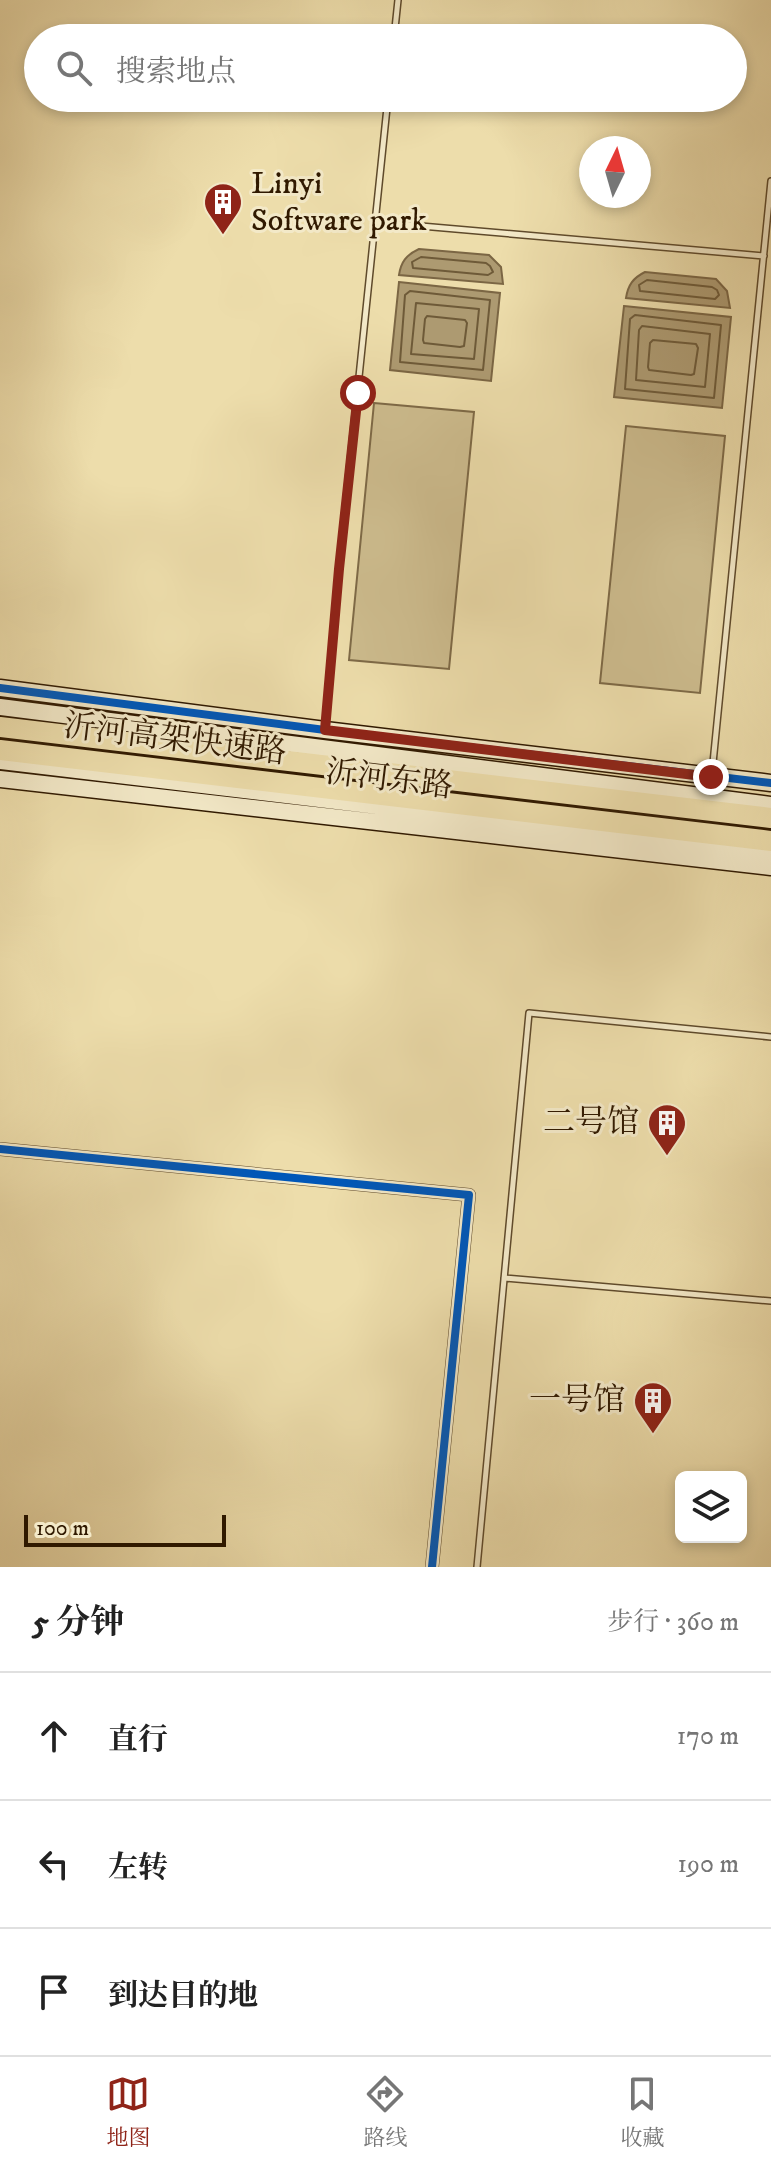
<!DOCTYPE html>
<html lang="zh">
<meta charset="utf-8">
<style>
:root{--surface:#fff;--page:#f6f6f6;--text:#222;--muted:#767676;--line:#e0e0e0;--accent:#8f2418}
body{margin:0;font-family:"IM FELL DW Pica","Noto Serif SC",serif;background:var(--page);color:var(--text)}
.controls{position:absolute;right:24px;bottom:24px;display:grid;overflow:hidden;border-radius:12px;box-shadow:0 4px 12px #0003}
.controls button{width:72px;height:72px;display:grid;place-items:center;padding:0;border:0;border-bottom:2px solid var(--line);background:var(--surface);color:var(--text);font:40px sans-serif}
.compass{position:absolute;left:579px;top:136px;width:72px;height:72px;border-radius:50%;background:var(--surface);box-shadow:0 4px 12px #0003;rotate:5deg}
.scale{position:absolute;left:24px;bottom:20px;width:202px;box-sizing:border-box;padding-left:8px;border:4px solid #301900;border-top:0;font-size:22px;line-height:28px;white-space:nowrap;color:#301900;-webkit-text-stroke:6px #f3e9c8;paint-order:stroke}
.stop{position:absolute;width:24px;height:24px;margin:-18px;border:6px solid #8f2418;border-radius:50%;background:#fff}
.stop.end{background:#8f2418;border-color:#fff;box-shadow:0 2px 8px #0008}
.list{margin:0;padding:0;list-style:none}
h2{display:flex;justify-content:space-between;align-items:center;height:104px;margin:0;padding:0 32px;font-size:34px}
h2 small{font-size:26px;font-weight:400;color:var(--muted)}
.list li{display:grid;grid-template-columns:52px 1fr auto;gap:24px;align-items:center;box-sizing:border-box;height:128px;padding:0 32px;border-top:2px solid var(--line)}
.list b{display:block;font-size:30px;white-space:nowrap}
.list em{font-size:26px;font-style:normal;color:var(--muted)}
.icon{flex:none;width:44px;height:44px;fill:none;stroke:currentColor;stroke-width:2;stroke-linecap:round;stroke-linejoin:round}
.map{position:relative;flex:none;width:771px;height:1567px;overflow:hidden}
.search{position:absolute;background:var(--surface);box-shadow:0 4px 12px #0003;left:24px;right:24px;top:24px;height:88px;display:flex;align-items:center;gap:20px;box-sizing:border-box;padding:0 28px;border-radius:44px;color:var(--muted);font-size:30px}
.sheet{height:488px;background:var(--surface)}
nav{display:flex;justify-content:space-around;align-items:center;box-sizing:border-box;height:112px;border-top:2px solid var(--line);background:var(--surface);font-size:22px;color:var(--muted)}
nav a{display:grid;justify-items:center;gap:4px}
nav .on{color:var(--accent)}
.map>svg:first-child{display:block}
.green{fill:#cdbc8e;stroke:#7e6a47;stroke-width:2}
.water{fill:#ad9a71;stroke:#7b6644;stroke-width:2}
.lines{fill:none;stroke-linecap:round;stroke-linejoin:round}
.shore{stroke:#6e5a38;stroke-width:2}
.lane-casing{stroke:#5f4a2b;stroke-width:8}
.street-casing{stroke:#5f4a2b;stroke-width:14}
.secondary-casing{stroke:#301900;stroke-width:19}
.highway-casing{stroke:#301900;stroke-width:23}
.lane{stroke:#f3e9c8;stroke-width:5}
.street{stroke:#f3e9c8;stroke-width:11}
.secondary{stroke:#f3e9c8;stroke-width:16}
.highway{stroke:#edddab;stroke-width:20}
.cycleway-casing{stroke:#f3e9c8;stroke-width:13}
.cycleway{stroke:#0057b8;stroke-width:8}
.route{stroke:#8f2418;stroke-width:10}
.labels{text-anchor:middle;dominant-baseline:central;stroke-width:6;stroke-linejoin:round;paint-order:stroke}
.poi-label{font-size:32px;fill:#301900;stroke:#f3e9c8;text-anchor:end}
.street-label{font-size:32px;fill:#301900;stroke:#f3e9c8}
</style>
<div class="map">
<svg width="771" height="1567" viewBox="0 0 771 1567">
<rect width="100%" height="100%" fill="#edddab"/>
<filter id="stains"><feTurbulence type="fractalNoise" baseFrequency=".0025" numOctaves="4"/><feColorMatrix values="0 0 0 0 .2 0 0 0 0 .09 0 0 0 0 .02 0 0 0 .5 -.17"/></filter>
<radialGradient id="worn" r=".72"><stop offset=".6" stop-color="#630" stop-opacity="0"/><stop offset="1" stop-color="#630" stop-opacity=".3"/></radialGradient>
<path class="green" d="M374 403 474 412 449 669 349 660Z
M626 426 725 436 700 693 600 683Z"/>
<path class="water" d="M419 249 489 255 501 267 503 284 399 275C401 262 406 255 419 249Z
M645 272 716 279 727 291 730 308 626 298C628 285 633 278 645 272Z
M399 282 500 293 491 381 390 370Z
M624 306 731 317 722 408 614 397Z"/>
<g class="lines">
<path class="shore" d="M421 257 486 263 490 266 493 272 488 275 413 268 412 262Z
M647 280 712 287 717 290 719 295 715 299 640 291 639 285Z
M410 291 490 300 483 370 400 362 405 295Z
M416 303 479 309 474 359 411 354Z
M635 315 721 325 714 398 625 389 630 319Z
M427 316 465 320 467 323 464 346 460 347 424 343 423 340 425 319Z
M642 326 710 334 705 387 636 380 639 330Z
M653 340 696 344 698 348 694 374 691 375 649 370 648 367 650 343Z"/>
<defs>
<path id="lane" d="M394 38 398 0
M375 222 764 256
M325 729 339 569 388 98
M712 773 771 181
M504 1278 771 1301
M477 1567 529 1013 771 1037"/>
<path id="street" d="M0 1149 469 1195 432 1567"/>
<path id="secondary" d="M0 688 325 730 771 783
M0 707 771 805
M0 761 771 853
M0 779 771 867"/>
<path id="highway" d="M0 727 771 818
M0 750 771 841"/>
</defs>
<use href="#lane" class="lane-casing"/>
<use href="#street" class="street-casing"/>
<use href="#secondary" class="secondary-casing"/>
<use href="#highway" class="highway-casing"/>
<use href="#lane" class="lane"/>
<use href="#street" class="street"/>
<use href="#secondary" class="secondary"/>
<use href="#highway" class="highway"/>
<defs>
<path id="cycleway" d="M0 688 325 730 771 783
M0 1149 469 1195 432 1567"/>
</defs>
<use href="#cycleway" class="cycleway-casing"/>
<use href="#cycleway" class="cycleway"/>
</g>
<g class="lines">
<path class="route" d="M358 393 339 569 325 730 711 777"/>
</g>
<defs>
<symbol id="building-pin" viewBox="-11 -11 22 30"><path d="M0 17L-7.5 6A9.5 9.5 0 1 1 7.5 6Z" fill="#8f2418" stroke="#f3e9c8"/><path d="M-4-6H4V6H1V3H-1V6H-4ZM-2.5-4.3h1.7v1.8h-1.7ZM.8-4.3h1.7v1.8H.8ZM-2.5-1h1.7V.8h-1.7ZM.8-1h1.7V.8H.8Z" fill="#fff"/></symbol>
</defs>
<g fill-rule="evenodd">
<use href="#building-pin" x="201" y="180" width="44" height="60"/>
<use href="#building-pin" x="645" y="1101" width="44" height="60"/>
<use href="#building-pin" x="631" y="1379" width="44" height="60"/>
</g>
<g class="labels">
<g class="poi-label">
<text x="251" y="184" text-anchor="start">Linyi<tspan x="251" dy="37">Software park</tspan></text>
<text x="639" y="1123">二号馆</text>
<text x="625" y="1401">一号馆</text>
</g>
<g class="street-label">
<text transform="translate(175 740) rotate(7)">沂河高架快速路</text>
<text transform="translate(389 780) rotate(7)">沂河东路</text>
</g>
</g>
<rect width="100%" height="100%" filter="url(#stains)"/>
<rect width="100%" height="100%" fill="url(#worn)"/>
</svg>
<div class="controls">
<button><svg class="icon" aria-label="layers" viewBox="0 0 24 24"><path d="M12 4l9 5-9 5-9-5zM3 14l9 5 9-5"/></svg></button>
</div>
<svg class="compass" viewBox="-18 -18 36 36"><path d="M0-13l5 13h-10z" fill="#e53935"/><path d="M0 13l5-13h-10z" fill="#767676"/></svg>
<div class="scale">100 m</div>
<div class="stop" style="left:358px;top:393px"></div>
<div class="stop end" style="left:711px;top:777px"></div>
<div class="search"><svg class="icon" aria-label="search" viewBox="0 0 24 24"><circle cx="10" cy="10" r="6"/><path d="M15 15l6 6"/></svg>搜索地点</div>
</div>
<section class="sheet">
<h2>5 分钟<small>步行 · 360 m</small></h2>
<ul class="list">
<li><svg class="icon" aria-label="ahead" viewBox="0 0 24 24"><path d="M12 20V5M6 11l6-6 6 6"/></svg><div><b>直行</b></div><em>170 m</em></li>
<li><svg class="icon" aria-label="left" viewBox="0 0 24 24"><path d="M17 20v-9H6M10 6l-5 5 5 5"/></svg><div><b>左转</b></div><em>190 m</em></li>
<li><svg class="icon" aria-label="arrive" viewBox="0 0 24 24"><path d="M6 21V4h12l-3 4 3 4H6"/></svg><div><b>到达目的地</b></div></li>
</ul>
</section>
<nav>
<a class="on"><svg class="icon" aria-label="map" viewBox="0 0 24 24"><path d="M3 6l6-2 6 2 6-2v14l-6 2-6-2-6 2zM9 4v14M15 6v14"/></svg>地图</a>
<a><svg class="icon" aria-label="directions" viewBox="0 0 24 24"><path d="M12 3l9 9-9 9-9-9zM9 14v-3h6M13 9l2 2-2 2"/></svg>路线</a>
<a><svg class="icon" aria-label="saved" viewBox="0 0 24 24"><path d="M7 4h10v16l-5-4-5 4z"/></svg>收藏</a>
</nav>
